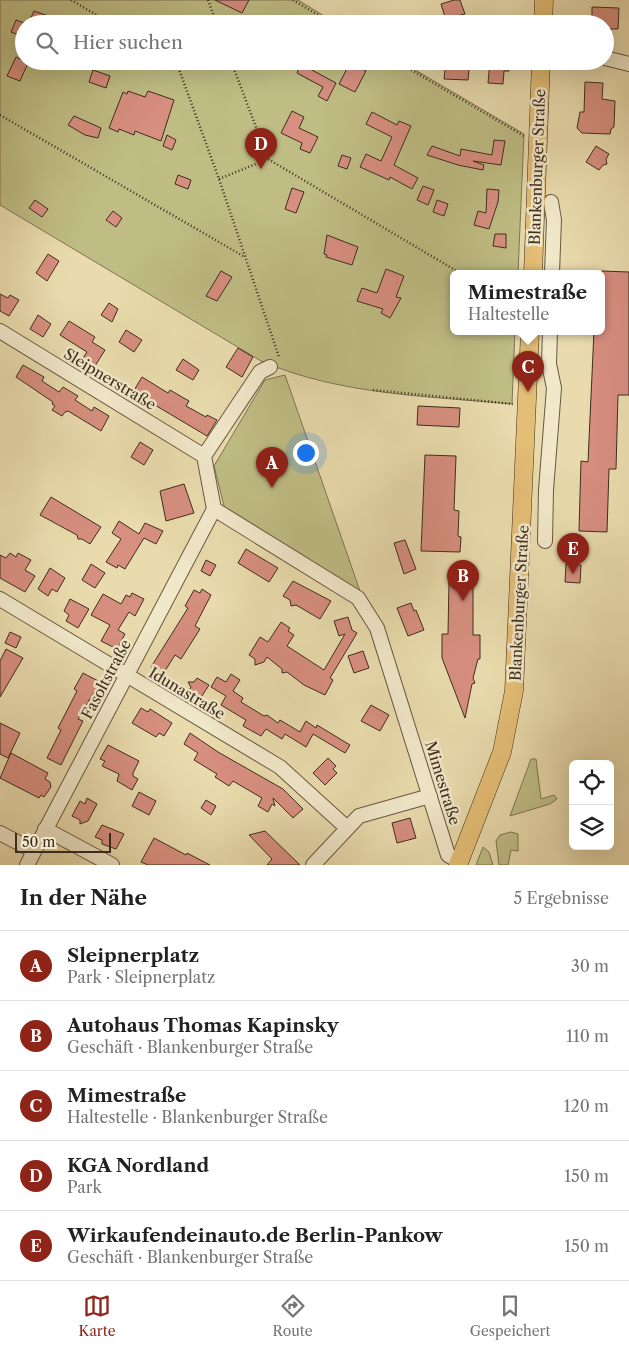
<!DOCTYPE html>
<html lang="de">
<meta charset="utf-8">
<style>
:root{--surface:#fff;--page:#f6f6f6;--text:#222;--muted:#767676;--line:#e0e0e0;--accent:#8f2418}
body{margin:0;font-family:"Libre Caslon Text",serif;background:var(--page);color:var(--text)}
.controls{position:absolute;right:15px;bottom:15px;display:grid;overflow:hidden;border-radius:8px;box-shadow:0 5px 20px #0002}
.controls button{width:45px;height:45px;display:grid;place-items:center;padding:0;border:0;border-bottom:1px solid var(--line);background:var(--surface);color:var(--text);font:25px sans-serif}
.scale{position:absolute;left:15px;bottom:12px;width:96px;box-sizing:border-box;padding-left:5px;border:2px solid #3e2d1f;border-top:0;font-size:14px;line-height:18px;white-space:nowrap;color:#3e2d1f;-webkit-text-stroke:4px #f1e8ca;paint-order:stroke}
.you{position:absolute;left:305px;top:452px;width:18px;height:18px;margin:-12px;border:4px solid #fff;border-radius:50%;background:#1a73e8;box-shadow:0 0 0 8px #1a73e833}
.badge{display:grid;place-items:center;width:32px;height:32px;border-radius:50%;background:var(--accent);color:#fff;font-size:16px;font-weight:700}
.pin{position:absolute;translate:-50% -41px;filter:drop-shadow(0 1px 2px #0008)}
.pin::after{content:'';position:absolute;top:26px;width:18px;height:15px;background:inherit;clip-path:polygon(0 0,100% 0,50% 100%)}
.popup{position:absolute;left:450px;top:270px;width:155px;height:65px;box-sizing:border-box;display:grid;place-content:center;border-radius:8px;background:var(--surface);filter:drop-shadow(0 1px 4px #0005);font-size:16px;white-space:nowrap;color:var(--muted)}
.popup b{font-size:19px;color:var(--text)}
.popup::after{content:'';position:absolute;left:50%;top:100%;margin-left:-10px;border:10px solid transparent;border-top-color:var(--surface)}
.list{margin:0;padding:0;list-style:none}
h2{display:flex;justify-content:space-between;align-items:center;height:65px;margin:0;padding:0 20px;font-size:21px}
h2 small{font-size:16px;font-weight:400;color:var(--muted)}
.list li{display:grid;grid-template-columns:32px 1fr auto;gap:15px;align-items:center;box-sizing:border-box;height:70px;padding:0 20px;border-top:1px solid var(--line)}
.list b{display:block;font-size:19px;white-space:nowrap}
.list p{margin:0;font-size:16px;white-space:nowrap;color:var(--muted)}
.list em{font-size:16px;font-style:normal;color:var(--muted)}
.icon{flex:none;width:28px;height:28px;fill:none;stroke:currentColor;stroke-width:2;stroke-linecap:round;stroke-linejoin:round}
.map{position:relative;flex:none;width:629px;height:865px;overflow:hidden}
.search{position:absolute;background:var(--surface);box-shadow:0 5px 20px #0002;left:15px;right:15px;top:15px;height:55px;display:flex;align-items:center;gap:12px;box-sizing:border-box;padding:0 18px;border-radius:28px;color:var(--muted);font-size:19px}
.sheet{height:415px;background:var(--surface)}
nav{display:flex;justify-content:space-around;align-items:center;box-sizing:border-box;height:70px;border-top:1px solid var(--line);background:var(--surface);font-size:14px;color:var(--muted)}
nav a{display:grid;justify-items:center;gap:2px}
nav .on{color:var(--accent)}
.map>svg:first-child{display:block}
.green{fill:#bfbd84;stroke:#7e7552}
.building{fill:#d78f80;stroke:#3e2d1f}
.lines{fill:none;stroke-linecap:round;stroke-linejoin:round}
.minor-casing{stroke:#695842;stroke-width:16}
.major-casing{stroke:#3e2d1f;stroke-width:19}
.path{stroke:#3e2d1f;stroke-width:2.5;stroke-dasharray:1 2.5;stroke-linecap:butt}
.minor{stroke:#f1e8ca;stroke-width:14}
.major{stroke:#e4be76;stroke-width:18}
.labels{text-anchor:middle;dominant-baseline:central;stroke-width:5;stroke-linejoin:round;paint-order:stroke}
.street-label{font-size:15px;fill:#3e2d1f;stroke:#f1e8ca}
</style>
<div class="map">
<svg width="629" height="865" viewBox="0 0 629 865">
<rect width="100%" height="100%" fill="#e9dbad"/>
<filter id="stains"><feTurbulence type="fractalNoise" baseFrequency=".004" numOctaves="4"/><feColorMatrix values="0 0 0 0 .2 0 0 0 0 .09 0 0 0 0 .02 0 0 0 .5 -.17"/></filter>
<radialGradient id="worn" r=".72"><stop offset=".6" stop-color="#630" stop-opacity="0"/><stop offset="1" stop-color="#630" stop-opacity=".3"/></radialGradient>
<path class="green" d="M0 0H298L337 24H24V61H400L524 134 518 273H454V331H515L512 404C427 396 340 395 261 361L0 205Z
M285 375 361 594 225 510 214 466 265 380Z
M531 759H536L541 799 554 795 557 799 550 804 510 816Z
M511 832 518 834V851L511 850 508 865H499L496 841 500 835Z
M483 847 489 852 493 865H476Z"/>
<path class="building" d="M215 0H249L242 13Z
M454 0H460L465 14 457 16 455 21 451 18 446 20 441 4Z
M592 7 619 8 618 29H605V24H592Z
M34 11 66 22V24H28Z
M16 20 24 23V37L11 32Z
M16 57 28 63 20 81 7 76Z
M446 61H466L469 70 468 80 444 79Z
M490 61H509V71H504L503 84 488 83Z
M350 63 366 71 355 92 339 84Z
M301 64 336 83 327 101 318 96 323 87 297 73Z
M93 70 110 76 106 88 89 82Z
M585 82 603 83 602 99 615 101 614 127 611 129 610 134 582 133 577 128 580 112H584Z
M128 91 145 97 148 91 174 100 161 141 135 131 134 135 119 129 118 132 109 128 123 92 127 94Z
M292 111 304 117 299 128 318 137 310 153 300 149 302 143 281 133Z
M372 112 397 125 399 121 411 126 394 165 418 178 412 189 390 177 389 180 360 167 366 154 381 161 392 137 366 124Z
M74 116 101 128 98 138 85 135 68 125Z
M167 135 176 140 172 150 163 146Z
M494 140 505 141 501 165 473 161 484 165 483 170 458 165 427 155 432 146 460 156 461 149 492 155Z
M596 146 609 154 606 159 607 164 603 165 599 170 586 162Z
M342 155 351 158 347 169 338 166Z
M178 175 191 180 188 189 175 184Z
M423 186 434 190 428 205 417 200Z
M292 188 304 192 296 213 285 209Z
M487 189 499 190 498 202 489 229 474 225 478 211 486 213Z
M35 200 48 209 42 217 29 208Z
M437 200 448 204 444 216 433 212Z
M113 211 122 218 116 227 106 220Z
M495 234H506V248L493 246Z
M327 235 358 247 352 265 326 257 327 255 324 254Z
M48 254 59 261 47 281 36 273Z
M386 269 404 276 396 297 401 298 390 318 381 313 383 309 357 301 362 288 377 293Z
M221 271 232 277 217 301 206 296Z
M602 271 629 272V395H618L616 469H609L607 532 579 531 581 461 588 462 594 331H602Z
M0 294 8 298 10 295 19 300 9 316 0 311Z
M109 303 118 309 112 322 101 315Z
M38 315 51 324 43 337 30 329Z
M69 321 95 337 92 342 105 350 95 366 83 358 87 352 60 335Z
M126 330 142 340 134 352 119 342Z
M238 348 253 357 242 377 226 367Z
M183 359 199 370 193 380 176 370Z
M23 365 44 377 42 381 59 392 63 387 78 396 75 400 92 411 94 407 109 416 101 431 68 411 65 412 62 416 52 410 55 406 52 404 53 402 16 377Z
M142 377 168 393 170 390 189 401 186 406 206 417 207 415 217 420 207 436 133 392Z
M418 406 460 408 459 427 417 425Z
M140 442 153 450 144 465 131 457Z
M425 455 456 456 454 510 459 511 458 536 461 537 460 552 421 551Z
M184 484 194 513 166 521 160 491Z
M51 497 101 527 90 544 82 539H78L77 535 40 515Z
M119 521 139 534 145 523 163 531 156 544 144 538 125 569 118 565 117 568 106 562 121 539 112 533Z
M405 540 416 569 404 574 394 543Z
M246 549 278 568 269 582 238 563Z
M10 553 16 557 18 553 31 560 25 570 35 576 25 592 0 578V555L6 558Z
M206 560 216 565 210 576 201 571Z
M91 564 105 573 95 588 82 580Z
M566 564 581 565 580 583 565 582Z
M50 568 65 578 57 592 52 589 48 596 38 589Z
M293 581 331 601 320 619 296 605 291 606 290 600 283 596Z
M449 581H473V635H480V659H478L473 678 475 683 472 684 465 718 442 658V634H448Z
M202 589 211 595 195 626 200 629 181 659 175 655 163 674 151 667 188 608 185 606 194 590 200 593Z
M132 593 144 599 135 616 129 612 118 630 125 634 117 649 101 641 110 625 91 615 103 594 121 604 126 595 130 597Z
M70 599 89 609 78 628 66 621 69 615 64 611Z
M411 603 414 611 416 610 424 630 408 636 397 608Z
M348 617 352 630 357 633 330 678 333 680 325 695 304 685 287 672 282 673V669L267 657 264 662 255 665V659L249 655 260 637 268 642 281 622 290 628 288 631 294 635 287 646 324 670 345 634 339 636 334 621Z
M10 632 21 637 16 648 5 643Z
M6 649 23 658 0 697V661Z
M363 651 369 668 354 673 348 656Z
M83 673 100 682 78 719 83 721 61 765 47 758 61 730 58 728 77 691 74 689Z
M231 674 240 680 233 691 243 698 241 702 264 716 267 715 278 723 280 720 300 732 306 721 316 728 317 725 350 745 345 753 313 734 306 747 285 734 282 739 266 729 261 736 243 726 246 720 221 705 226 696 211 687 217 677 226 682Z
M197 678 209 685 200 699 188 692 191 687 188 682H194Z
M371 705 389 715 380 731 361 721Z
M141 708 148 712 150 709 172 723 164 736 159 733 156 737 132 723Z
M0 723 20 733 8 758 0 754Z
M190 733 218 752 283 789 303 809 293 818 273 798 275 806 272 804 268 812 258 806 262 798 233 781 229 786 215 777 217 774 194 760 198 753 184 744Z
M108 745 139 761 133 773V776L138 779 132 790 117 781 119 774 102 766 105 761 100 759Z
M11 753 48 773 45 779 50 782 51 787 44 797 41 795 39 798 0 778Z
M328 758 336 766 333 769 337 773 325 785 313 773Z
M139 792 156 801 149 815 132 806Z
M87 798 97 804 88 821 80 824V820L72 816 80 801 85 804Z
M206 800 216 806 211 815 201 808Z
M410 818 416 838 397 843 392 823Z
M102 825 124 834 116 849 102 844V840L95 837Z
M265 831 300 865H267L272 859 249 835Z
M154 838 186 855 187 853 210 865H148L141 862Z"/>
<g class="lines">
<defs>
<path id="minor" d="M605 58 629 64
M551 202 554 220 552 273
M0 331 204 456
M270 367 260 372 204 456 214 509 358 598 377 628 448 855 460 862
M545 541 546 490 554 388 549 364 550 331
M0 599 280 767 347 828
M45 829 112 865
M0 833 34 851
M27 865 214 509
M313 865 359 816 430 796"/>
<path id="major" d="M543 24 544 0
M533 273 541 61
M458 865 502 752 514 691 530 331"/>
</defs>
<use href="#minor" class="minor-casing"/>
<use href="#major" class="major-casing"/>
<path class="path" d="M71 0 112 24
M208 0 217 24
M293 0 333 24
M176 61 219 179 279 357
M231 61 268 159 460 273
M396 61 524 136
M0 115 243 256
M219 179 268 159
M373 390 513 404"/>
<use href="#minor" class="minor"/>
<use href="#major" class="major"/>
</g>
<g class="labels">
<g class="street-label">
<text transform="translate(537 167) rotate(-88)">Blankenburger Straße</text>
<text transform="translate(110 379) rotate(31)">Sleipnerstraße</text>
<text transform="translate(519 603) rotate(-87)">Blankenburger Straße</text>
<text transform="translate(106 679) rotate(-62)">Fasoltstraße</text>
<text transform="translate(187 693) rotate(31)">Idunastraße</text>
<text transform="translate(443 783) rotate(73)">Mimestraße</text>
</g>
</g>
<rect width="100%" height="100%" filter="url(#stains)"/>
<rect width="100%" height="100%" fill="url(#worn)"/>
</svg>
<div class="controls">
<button><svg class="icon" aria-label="locate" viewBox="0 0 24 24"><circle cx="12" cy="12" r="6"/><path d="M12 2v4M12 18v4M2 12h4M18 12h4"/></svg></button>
<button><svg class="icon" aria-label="layers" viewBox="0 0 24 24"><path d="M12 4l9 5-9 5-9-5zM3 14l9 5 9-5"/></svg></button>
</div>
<div class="scale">50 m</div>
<div class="you"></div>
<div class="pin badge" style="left:272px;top:488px">A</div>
<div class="pin badge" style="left:463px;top:601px">B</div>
<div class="pin badge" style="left:528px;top:392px">C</div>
<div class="popup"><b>Mimestraße</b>Haltestelle</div>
<div class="pin badge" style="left:261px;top:169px">D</div>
<div class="pin badge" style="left:573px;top:574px">E</div>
<div class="search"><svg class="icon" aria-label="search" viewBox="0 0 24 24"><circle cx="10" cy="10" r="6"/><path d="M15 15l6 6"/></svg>Hier suchen</div>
</div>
<section class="sheet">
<h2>In der Nähe<small>5 Ergebnisse</small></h2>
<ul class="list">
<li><span class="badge">A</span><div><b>Sleipnerplatz</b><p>Park · Sleipnerplatz</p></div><em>30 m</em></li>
<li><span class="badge">B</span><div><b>Autohaus Thomas Kapinsky</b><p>Geschäft · Blankenburger Straße</p></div><em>110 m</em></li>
<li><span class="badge">C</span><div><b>Mimestraße</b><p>Haltestelle · Blankenburger Straße</p></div><em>120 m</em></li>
<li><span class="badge">D</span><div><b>KGA Nordland</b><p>Park</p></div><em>150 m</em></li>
<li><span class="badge">E</span><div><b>Wirkaufendeinauto.de Berlin-Pankow</b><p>Geschäft · Blankenburger Straße</p></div><em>150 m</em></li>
</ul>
</section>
<nav>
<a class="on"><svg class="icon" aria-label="map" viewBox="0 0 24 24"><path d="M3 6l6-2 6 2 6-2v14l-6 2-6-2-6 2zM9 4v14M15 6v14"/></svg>Karte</a>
<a><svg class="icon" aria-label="directions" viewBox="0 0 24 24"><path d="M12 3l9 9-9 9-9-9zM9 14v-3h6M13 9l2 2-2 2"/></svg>Route</a>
<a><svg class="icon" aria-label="saved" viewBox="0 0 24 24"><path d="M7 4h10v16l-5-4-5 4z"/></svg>Gespeichert</a>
</nav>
